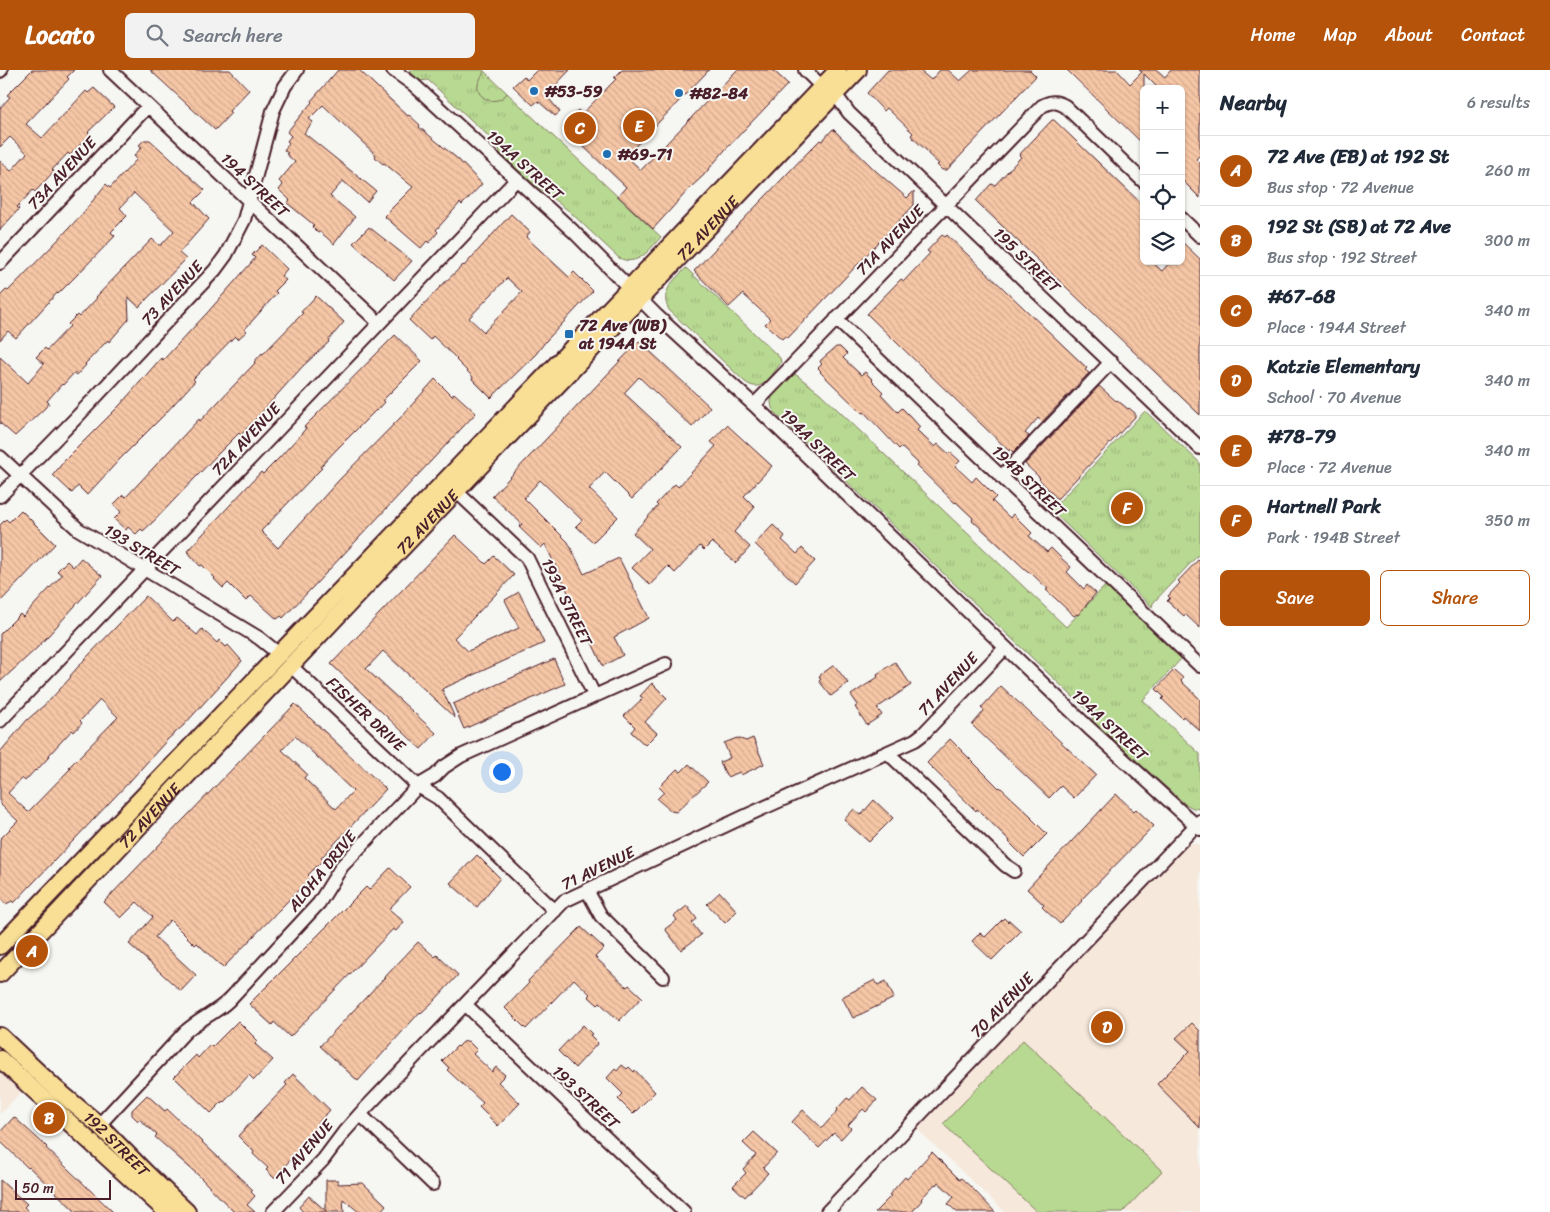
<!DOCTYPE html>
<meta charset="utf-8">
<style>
:root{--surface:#fff;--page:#f2f2f3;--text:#1f2937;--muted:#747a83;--line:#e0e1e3;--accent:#b45309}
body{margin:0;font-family:Sriracha,sans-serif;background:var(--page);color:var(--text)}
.controls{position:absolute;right:15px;top:15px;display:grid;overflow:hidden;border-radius:8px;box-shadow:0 1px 4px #0004}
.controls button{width:45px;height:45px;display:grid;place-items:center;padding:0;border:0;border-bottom:1px solid var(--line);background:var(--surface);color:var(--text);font:25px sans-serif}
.scale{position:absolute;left:15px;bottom:12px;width:96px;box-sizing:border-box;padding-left:5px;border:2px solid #4a1f2b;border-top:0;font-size:14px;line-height:18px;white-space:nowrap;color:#4a1f2b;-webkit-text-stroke:4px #f6f6f2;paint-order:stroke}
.you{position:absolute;left:501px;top:701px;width:18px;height:18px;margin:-12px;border:4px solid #fff;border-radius:50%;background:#1a73e8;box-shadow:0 0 0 8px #1a73e833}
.badge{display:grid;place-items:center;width:32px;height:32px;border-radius:50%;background:var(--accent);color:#fff;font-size:16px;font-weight:700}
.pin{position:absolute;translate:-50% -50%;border:2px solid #fff;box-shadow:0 1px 5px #0006}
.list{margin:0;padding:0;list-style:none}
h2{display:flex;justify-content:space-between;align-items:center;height:65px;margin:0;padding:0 20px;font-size:21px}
h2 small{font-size:16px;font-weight:400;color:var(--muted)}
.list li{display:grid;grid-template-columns:32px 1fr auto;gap:15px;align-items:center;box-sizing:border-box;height:70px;padding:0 20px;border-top:1px solid var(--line)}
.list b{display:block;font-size:19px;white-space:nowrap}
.list p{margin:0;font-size:16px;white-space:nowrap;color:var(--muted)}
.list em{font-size:16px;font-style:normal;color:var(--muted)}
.actions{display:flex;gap:10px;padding:15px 20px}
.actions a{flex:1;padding:11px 0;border:1px solid var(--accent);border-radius:8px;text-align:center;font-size:18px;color:var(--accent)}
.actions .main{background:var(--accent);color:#fff}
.icon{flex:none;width:28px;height:28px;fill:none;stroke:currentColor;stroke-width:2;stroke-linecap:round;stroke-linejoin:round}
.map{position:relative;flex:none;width:1200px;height:1142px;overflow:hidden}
header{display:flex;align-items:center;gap:30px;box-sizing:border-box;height:70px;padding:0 25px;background:var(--accent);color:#fff}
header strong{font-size:24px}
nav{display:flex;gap:28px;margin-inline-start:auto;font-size:18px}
.search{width:350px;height:45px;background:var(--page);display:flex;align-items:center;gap:12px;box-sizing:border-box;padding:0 18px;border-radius:8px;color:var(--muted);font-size:19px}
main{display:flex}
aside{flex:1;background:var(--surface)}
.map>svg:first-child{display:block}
.built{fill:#f6e8db}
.green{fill:#b8d992;stroke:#817c5e}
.forest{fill:url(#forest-crowns);stroke:#817c5e}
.park{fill:url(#park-tufts);stroke:#817c5e}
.building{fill:url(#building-back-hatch);stroke:#4a1f2b;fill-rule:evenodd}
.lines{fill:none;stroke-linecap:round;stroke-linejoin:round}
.minor-casing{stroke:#4a1f2b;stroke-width:16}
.major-casing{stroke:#4a1f2b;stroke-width:20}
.minor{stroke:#f6f6f2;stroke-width:12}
.major{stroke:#f9df96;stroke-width:16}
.poi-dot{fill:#1f6fb2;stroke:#f6f6f2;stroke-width:2}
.labels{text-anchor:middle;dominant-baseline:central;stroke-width:4;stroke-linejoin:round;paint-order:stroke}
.poi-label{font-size:16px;font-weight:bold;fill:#4a1f2b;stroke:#f6f6f2;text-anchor:start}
.street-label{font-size:16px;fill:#4a1f2b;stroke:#f6f6f2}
</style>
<header>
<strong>Locato</strong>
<div class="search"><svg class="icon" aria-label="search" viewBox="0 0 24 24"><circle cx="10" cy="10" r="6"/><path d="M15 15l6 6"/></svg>Search here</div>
<nav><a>Home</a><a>Map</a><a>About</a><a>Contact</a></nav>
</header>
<main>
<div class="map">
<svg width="1200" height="1142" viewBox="0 0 1200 1142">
<defs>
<pattern id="forest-crowns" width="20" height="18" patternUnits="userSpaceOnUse" patternTransform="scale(1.25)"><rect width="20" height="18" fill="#b8d992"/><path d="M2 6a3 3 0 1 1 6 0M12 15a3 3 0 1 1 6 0" fill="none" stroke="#a0ba7e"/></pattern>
<pattern id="park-tufts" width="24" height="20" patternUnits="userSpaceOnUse" patternTransform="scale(1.25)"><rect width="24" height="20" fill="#b8d992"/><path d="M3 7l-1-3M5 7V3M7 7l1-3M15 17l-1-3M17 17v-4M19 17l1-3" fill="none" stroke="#a0ba7e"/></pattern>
<pattern id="building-back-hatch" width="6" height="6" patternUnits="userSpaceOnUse" patternTransform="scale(1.25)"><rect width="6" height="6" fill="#f6c7a6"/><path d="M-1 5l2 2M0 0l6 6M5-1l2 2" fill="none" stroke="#d4aa8f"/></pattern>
</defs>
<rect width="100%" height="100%" fill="#f6f6f2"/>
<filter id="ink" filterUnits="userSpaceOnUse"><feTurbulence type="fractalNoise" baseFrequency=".02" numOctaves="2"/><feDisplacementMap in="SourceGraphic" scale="10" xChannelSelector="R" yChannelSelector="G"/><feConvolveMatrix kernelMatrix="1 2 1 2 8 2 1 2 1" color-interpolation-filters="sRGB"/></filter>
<g filter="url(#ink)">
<path class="built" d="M1193 773 1200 775V1142H1005L917 1059 1183 778Z
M0 1002 21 1022 0 1044Z"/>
<path class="green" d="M1023 970 1162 1101 1123 1142H1037L943 1054Z"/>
<path class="forest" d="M484 1 507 23C501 34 482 33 478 20 476 14 482 7 484 1Z"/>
<path class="park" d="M409 0H483L484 1C482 7 476 14 478 20 482 33 501 34 507 23L661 167C649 180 638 197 619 188L569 141 527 109 500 83 498 75 428 10 419 11Z
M686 198 780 288 781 293C771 305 762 326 744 311L669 240C659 222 674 210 686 198Z
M795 304 820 323 1066 557 1106 515 1182 588 1143 630 1200 684V739L1193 738 1185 734 1094 653 1090 643 775 343C762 325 784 314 795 304Z
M1145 341 1200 393V483L1153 533 1152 537 1051 440Z"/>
<path class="building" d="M32 0H74L67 7 69 9 26 54 42 68 86 21 88 23 94 18 114 37 88 62 90 64 70 85 68 83 52 100 54 101 35 122 33 120 17 137 19 139 0 160V91L11 101 27 83 10 67 0 77V38L10 27 7 25Z
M150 0H230L249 20 229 41 231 43 215 60Z
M338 0H359L408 46 409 45 420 55 419 57 459 90 482 114 462 135 460 133 436 160 438 162 429 173 427 171 421 178 384 146 413 117 384 93 383 94 375 87 376 85 323 35 309 49 313 52 304 63 376 121 367 132 343 111 330 126 355 147 334 174 325 166 320 162 318 163 312 157 314 155 287 133 290 130 279 120 283 115 279 111 295 92 286 84 288 83 284 80 289 73 287 71 291 66 287 62 312 32 311 31Z
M537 0H570L546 25 560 42 555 46 538 31 533 35 513 16 524 6 527 10Z
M622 0H709L626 86 641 100 737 0H773L788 14 725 80 703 106 690 118 653 159 618 126 626 117 563 57 578 40 582 44 616 9 614 8Z
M888 0H919L931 10 940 0H948L960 11 972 0H1030L1036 6 947 100H942L937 95 939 94 928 84V82L913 68 911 65 913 63 887 38 884 41 867 23Z
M1067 0H1117L1130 14 1142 2 1139 0H1157L1165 7 1171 0H1200V85L1196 89 1200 93V128L1181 109V19H1159L1144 4V75Z
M1052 50H1054L1144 136V191H1151L1162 201 1171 191H1181V171L1200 189V345L976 131 991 114 995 115 1021 87 1019 85Z
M833 59 876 101 907 128 914 121V135L788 268 785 266 782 269 765 254 770 249 743 224 729 237 694 201 809 81 820 70 822 71Z
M144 70H150L205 120 193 132 209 149 179 183 186 189 139 237 128 227 129 249 109 272 108 270 85 294 86 295 77 305 74 303 63 315 62 314 47 331 49 333 45 338 15 366 0 353V287L28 313 44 294 36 287 45 278 47 280 70 256 68 254 77 245 79 247 97 228 96 227 152 169 159 175H161L174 161 134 123 120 138 127 146 111 162 115 166 74 208 58 224 57 223 16 268 8 261 0 270V226L6 220 8 221 56 172 83 143 106 114 110 118 137 89 134 86 142 77 139 75Z
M511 144 530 162 526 167 569 207 574 202 593 221 546 271 536 284 491 328 472 309 473 307 456 290 457 289 433 266 430 270 409 250 438 219 463 195 464 196ZM507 208 522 222 484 262 469 248Z
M369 157 412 191 394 210 353 173Z
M942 165 945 167 947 165 1087 298 1085 300 1089 303 1042 352 1038 348 1025 363 1029 366 1013 382 1010 379 1009 381 867 244 901 209 904 211 930 183 927 181Z
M262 175 287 199 281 206 286 210 275 221 277 223 245 259 247 261 238 269 235 266 193 309 195 311 163 346 120 389 87 425 78 416 72 423 53 405 65 390 120 335 161 288 163 290 207 243 251 193 255 188 252 185Z
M316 226 344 252 328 271 329 272 303 296 241 365 239 363 218 384 154 451 143 461 141 459 136 464 128 457 126 460 114 449 121 442 114 434 123 425 126 427 199 349 200 351 255 293 254 292 262 283 263 284 303 243 301 242Z
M395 265 422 291 383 330 385 332 377 341 376 340 337 379 320 397 322 398 313 407 261 461 278 478 339 410 400 348 435 309 452 326 454 323 476 343 311 519 283 548 281 546 277 549 251 526 246 531 228 513 223 518 214 509 215 508 202 495 200 496 187 481 261 402 263 404 279 388 302 363 306 358 304 357 314 347Z
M639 271 710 337 692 357 639 307 624 323 682 377 632 429 605 402 589 419 618 447 593 472 576 456 582 450 540 410 524 428 568 472 584 504 619 488 649 548 614 567 623 585 603 596 545 474 541 478 519 457 522 454 492 426Z
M836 277H840L847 284 843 288 861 305 865 302 873 310 872 311 883 322 881 324 898 342 902 338 910 346 920 357 917 360 924 367 935 377 938 374 949 384 950 382 960 391 955 396 972 412 976 407 996 427 992 431 1010 448 1013 444 1032 463 1029 466 1047 482 1051 478 1061 488 1071 497 1067 502 1084 519 1087 515 1096 523 1078 545 1077 544 1074 546 1056 529 1046 520 1048 519 1031 503 1026 500 972 450 973 448 956 432 955 433 917 396 919 394 901 377 899 379 864 342 862 343 820 302 821 301 818 298 822 294 820 292 821 290Z
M1099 316 1116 331 1117 330 1128 339 1129 338 1135 343V347L1057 429 1039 409 1040 408 1025 394Z
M727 355 772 396 744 426 755 437 734 462 750 477 736 493 712 472 704 480 700 476 675 503 668 496 650 515 632 498 650 479 633 463 658 436 656 434 675 414 678 417 716 376 711 372Z
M21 440 55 474 0 532V455L6 449 9 452Z
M773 455 785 466 782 470 797 484 802 478 815 491 795 513 755 474Z
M455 465 486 494 494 486 514 505 454 568 468 581 519 558 505 530 519 522 544 573 442 619 455 648 383 581 366 599 436 663 421 679 331 594Z
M81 488 102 506 38 577 0 612V564L20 544 23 547 62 505 57 501 67 491 73 497Z
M1200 488V558L1185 544 1184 546 1167 531 1170 528 1168 526 1180 513 1178 511Z
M146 526 173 552 177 548 197 565 202 559 217 573 219 570 226 577 228 575 242 591 184 655 168 669 131 710 14 833 12 831 6 834 0 829V769L18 751 0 734V682L27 650 49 631 71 607 70 606 85 589ZM100 630 118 647 78 688 69 697 71 698 28 742 8 723 22 708 25 711 35 700 36 701 50 686 49 685 72 660 74 662 82 653 80 651Z
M554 589 565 614 464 659 453 634Z
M895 592 911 615 877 638 882 645 867 655 855 637 858 635 851 625 878 607 877 604Z
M834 595 848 613 831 626 819 611 821 609 819 606Z
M1174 600 1183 608 1181 611 1200 629V661L1183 646 1182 648 1162 629 1164 627 1156 619Z
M652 613 667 628 645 652 657 663 645 675 631 662 635 657 624 646 643 628 640 626Z
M1001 616 1096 705 1074 728 1061 716 1049 728 972 655 984 641 981 638Z
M295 634 386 719 321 788 323 790 308 805 311 807 223 898 197 873 195 875 170 850 155 867 196 905 181 921 129 874 153 847 137 832 121 848 104 832ZM295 666 353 721 336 739 304 708 307 704 282 680Z
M737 668 746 671 753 668 764 694 741 705 740 702 727 707 720 692 730 688 724 673Z
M950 669 999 718 1000 717 1032 747 1031 748 1047 764 1024 787 1009 772 1010 771 977 739 976 741 927 693Z
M689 694 708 712 676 742 671 741 657 729 664 722 659 717 677 699 681 702Z
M1116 724 1134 741 1136 739 1154 756 1081 830 1082 831 1060 854 1042 837 1044 835 1027 819Z
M874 730 893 748 869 772 844 750 854 739 861 745Z
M477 785 500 808 477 837 450 813Z
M390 798 410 817 389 839 404 852 396 861 393 859 290 967 274 952 272 955 249 934 366 817 369 820Z
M720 822 737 841 725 853 707 834Z
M687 836 697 849 692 853 701 865 681 880 665 859 677 850 674 846Z
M1004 848 1008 852 1009 850 1021 861 992 890 972 871 980 863 985 867Z
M581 857 604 878 595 887 627 917 629 915 642 927 619 951 600 933 598 935 588 926 590 924 574 909 526 959 505 938 529 913 528 911Z
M418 872 435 887 437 885 458 905 435 930 421 943 420 942 358 1011 320 976Z
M875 910 878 915 886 911 894 928 853 948 842 927Z
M238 951 258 971 255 974 273 990 254 1010 249 1005 224 1032 223 1031 211 1043 174 1007 196 985 198 988 210 975 212 977Z
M1192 953 1200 961V1058L1157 1014 1190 981 1176 968Z
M583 955 592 964 590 965 598 973 575 998 558 981Z
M468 971 477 980 473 984 492 1002 496 997 505 1005 498 1012 520 1033 498 1056 479 1037 483 1033 447 1000 449 998 442 991 457 976 458 977 463 972Z
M622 995 627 999 629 997 634 1002 635 1000 655 1022 633 1044 618 1029 623 1024 607 1008 615 999 617 1001Z
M293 1004 330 1040 317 1054 319 1056 307 1068 308 1070 274 1108 266 1100 268 1098 253 1084 254 1082 238 1066 287 1015 285 1013Z
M862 1017 877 1030 866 1042 863 1039 848 1055 851 1058 841 1069 834 1063 819 1078 792 1052 803 1040 822 1058 838 1040 837 1039 847 1028 850 1030Z
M147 1025 165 1041 167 1039 253 1120 251 1122 255 1126 247 1135 255 1142H234L198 1105 155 1067 157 1065 139 1049 138 1051 132 1045V1040Z
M14 1047 47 1077 46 1078 113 1142H76L29 1097 28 1098 0 1071V1062Z
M754 1062 777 1083 763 1098 768 1103 745 1127 733 1116 746 1103 743 1099 756 1085 743 1073Z
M932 1082 960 1110 961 1108 973 1119 995 1142H957L948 1134 954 1127 938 1112 936 1115 935 1114 921 1129 922 1130 912 1142H875L891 1126 889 1125 905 1107 907 1109Z
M0 1110 27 1134 24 1137 29 1142H0Z
M326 1110H338V1114L363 1113 386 1135 380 1142H359L343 1129 344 1142H303L299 1137 309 1126 326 1141Z"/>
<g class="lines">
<defs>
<path id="minor" d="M110 0 379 253
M393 0 414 15 573 161 657 246 754 335 1089 658 1200 759
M805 0 822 17
M0 1 1 0
M835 24 849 43 1200 378
M1181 148 1200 166
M0 193 148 36
M836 249 1200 596
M754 335 1042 36C1051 31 1056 31 1065 36L1144 112
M0 387 78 459 259 568 279 584
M1001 407 1111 292
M456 421 527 488 594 625
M0 426 75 349 215 200 226 185 244 150 273 41 285 16 297 0
M291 596 418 716 438 728 555 841
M0 651 516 110
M888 683 1005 795 1014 801
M587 820 601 846 663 907
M466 935 684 1142
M360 1044 433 1114
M99 1055 185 962C199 949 216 943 229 930L319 833 342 796 418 716 435 706 444 697 461 686 666 594
M273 1142 323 1090 344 1062 360 1044 564 831 750 744 915 670 923 664 1005 578
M827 1142 1200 751"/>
<g id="major">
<path d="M0 876 838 0"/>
<path id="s1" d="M0 904 362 520 858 0"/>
<path id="s2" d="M0 966 56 1019 99 1055 146 1103 187 1142"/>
<path d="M0 989 167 1142"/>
</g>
</defs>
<use href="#minor" class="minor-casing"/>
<use href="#major" class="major-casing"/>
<use href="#minor" class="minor"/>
<use href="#major" class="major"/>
</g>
</g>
<g class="poi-dot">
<circle cx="534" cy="21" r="5"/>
<circle cx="679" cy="23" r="5"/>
<circle cx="607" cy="84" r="5"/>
<rect x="564" y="259" width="10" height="10" rx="2.5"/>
</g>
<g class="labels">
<g class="poi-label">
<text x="544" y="21">#53-59</text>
<text x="689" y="23">#82-84</text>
<text x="617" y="84">#69-71</text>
<text x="579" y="255">72 Ave (WB)<tspan x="579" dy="18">at 194A St</tspan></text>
</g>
<g class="street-label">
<text transform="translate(525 95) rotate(42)">194A STREET</text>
<text transform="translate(62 103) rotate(-47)">73A AVENUE</text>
<text transform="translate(255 115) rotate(43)">194 STREET</text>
<text stroke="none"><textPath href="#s1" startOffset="1028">72 AVENUE</textPath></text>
<text transform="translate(890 170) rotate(-46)">71A AVENUE</text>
<text transform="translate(1027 190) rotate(44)">195 STREET</text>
<text transform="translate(172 223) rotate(-47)">73 AVENUE</text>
<text transform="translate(246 369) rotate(-47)">72A AVENUE</text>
<text transform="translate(818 375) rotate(44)">194A STREET</text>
<text transform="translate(1029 411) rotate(44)">194B STREET</text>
<text stroke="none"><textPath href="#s1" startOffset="622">72 AVENUE</textPath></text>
<text transform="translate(142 480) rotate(31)">193 STREET</text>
<text transform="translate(567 532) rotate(64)">193A STREET</text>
<text transform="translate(948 614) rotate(-47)">71 AVENUE</text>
<text transform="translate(366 644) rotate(43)">FISHER DRIVE</text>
<text transform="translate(1110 655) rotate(43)">194A STREET</text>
<text stroke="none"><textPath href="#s1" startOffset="218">72 AVENUE</textPath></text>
<text transform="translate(598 798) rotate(-26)">71 AVENUE</text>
<text transform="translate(322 801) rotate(-51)">ALOHA DRIVE</text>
<text transform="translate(1002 935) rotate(-46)">70 AVENUE</text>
<text transform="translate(586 1027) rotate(43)">193 STREET</text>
<text stroke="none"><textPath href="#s2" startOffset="159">192 STREET</textPath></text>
<text transform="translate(304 1082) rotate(-49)">71 AVENUE</text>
</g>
</g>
</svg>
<div class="controls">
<button>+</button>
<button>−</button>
<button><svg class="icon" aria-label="locate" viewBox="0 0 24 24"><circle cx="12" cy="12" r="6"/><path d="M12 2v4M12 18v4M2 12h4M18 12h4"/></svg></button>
<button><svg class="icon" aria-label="layers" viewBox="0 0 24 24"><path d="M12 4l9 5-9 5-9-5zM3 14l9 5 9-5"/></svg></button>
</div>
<div class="scale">50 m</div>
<div class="you"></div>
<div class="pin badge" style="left:32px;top:881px">A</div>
<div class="pin badge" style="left:49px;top:1048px">B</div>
<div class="pin badge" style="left:580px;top:58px">C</div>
<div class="pin badge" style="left:1107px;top:957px">D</div>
<div class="pin badge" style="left:639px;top:56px">E</div>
<div class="pin badge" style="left:1127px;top:438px">F</div>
</div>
<aside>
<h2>Nearby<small>6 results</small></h2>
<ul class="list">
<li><span class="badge">A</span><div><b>72 Ave (EB) at 192 St</b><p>Bus stop · 72 Avenue</p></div><em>260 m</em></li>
<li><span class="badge">B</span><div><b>192 St (SB) at 72 Ave</b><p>Bus stop · 192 Street</p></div><em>300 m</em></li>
<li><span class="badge">C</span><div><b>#67-68</b><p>Place · 194A Street</p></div><em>340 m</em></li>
<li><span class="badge">D</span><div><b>Katzie Elementary</b><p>School · 70 Avenue</p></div><em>340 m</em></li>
<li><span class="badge">E</span><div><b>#78-79</b><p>Place · 72 Avenue</p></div><em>340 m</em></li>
<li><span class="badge">F</span><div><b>Hartnell Park</b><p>Park · 194B Street</p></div><em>350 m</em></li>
</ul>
<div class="actions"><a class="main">Save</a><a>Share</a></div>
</aside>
</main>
